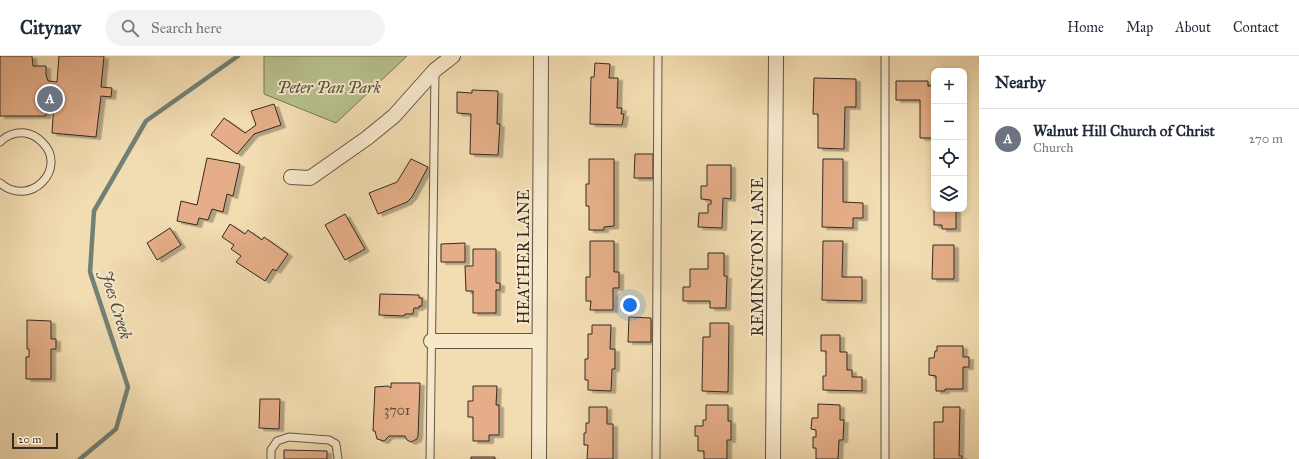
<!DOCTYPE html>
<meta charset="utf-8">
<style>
:root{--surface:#fff;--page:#f2f2f3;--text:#1f2937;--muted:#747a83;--line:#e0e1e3;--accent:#0f766e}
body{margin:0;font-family:"IM FELL Great Primer",serif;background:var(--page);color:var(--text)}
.controls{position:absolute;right:12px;top:12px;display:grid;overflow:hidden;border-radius:8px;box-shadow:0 2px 6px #0003}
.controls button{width:36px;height:36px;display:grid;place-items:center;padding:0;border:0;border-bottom:1px solid var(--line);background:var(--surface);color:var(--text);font:20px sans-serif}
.scale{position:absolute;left:12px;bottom:10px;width:46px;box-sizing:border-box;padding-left:4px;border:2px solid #352a20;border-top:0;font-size:11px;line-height:14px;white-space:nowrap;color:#352a20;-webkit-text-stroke:3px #f7e8cc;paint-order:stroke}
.you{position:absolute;left:630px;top:249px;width:14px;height:14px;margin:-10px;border:3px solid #fff;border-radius:50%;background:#1a73e8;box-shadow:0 0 0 6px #1a73e833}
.badge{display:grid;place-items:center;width:26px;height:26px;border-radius:50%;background:var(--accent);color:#fff;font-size:13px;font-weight:700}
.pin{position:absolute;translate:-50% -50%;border:2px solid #fff;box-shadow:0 1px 4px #0006}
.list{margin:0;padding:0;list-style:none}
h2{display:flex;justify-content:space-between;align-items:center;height:52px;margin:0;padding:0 16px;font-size:17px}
h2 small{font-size:13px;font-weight:400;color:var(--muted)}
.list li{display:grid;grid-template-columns:26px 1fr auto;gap:12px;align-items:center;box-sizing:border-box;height:60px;padding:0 16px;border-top:1px solid var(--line)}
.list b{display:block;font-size:15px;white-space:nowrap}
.list p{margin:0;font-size:13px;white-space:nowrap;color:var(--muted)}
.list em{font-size:13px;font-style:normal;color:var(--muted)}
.icon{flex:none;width:22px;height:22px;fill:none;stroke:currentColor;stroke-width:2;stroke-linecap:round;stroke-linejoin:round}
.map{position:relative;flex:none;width:979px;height:403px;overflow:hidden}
header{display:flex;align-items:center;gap:24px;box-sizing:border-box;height:56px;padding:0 20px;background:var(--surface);border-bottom:1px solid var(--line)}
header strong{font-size:19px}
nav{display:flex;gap:22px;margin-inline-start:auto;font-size:14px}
.search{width:280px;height:36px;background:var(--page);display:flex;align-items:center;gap:10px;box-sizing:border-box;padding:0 14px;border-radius:22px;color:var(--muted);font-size:15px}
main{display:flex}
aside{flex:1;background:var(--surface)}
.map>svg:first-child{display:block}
.green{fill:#b7c18e;stroke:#767657}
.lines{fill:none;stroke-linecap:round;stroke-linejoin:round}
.stream{stroke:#728176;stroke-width:4.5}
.building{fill:#e5ae88;stroke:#352a20;filter:url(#shadow)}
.lane-casing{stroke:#645644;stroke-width:9}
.street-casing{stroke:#645644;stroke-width:16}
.lane{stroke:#f7e8cc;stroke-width:7}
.street{stroke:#f7e8cc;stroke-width:14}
.labels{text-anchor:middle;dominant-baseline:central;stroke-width:4;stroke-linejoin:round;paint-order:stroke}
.number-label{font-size:14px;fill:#614b3a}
.park-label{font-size:16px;font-style:italic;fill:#56503c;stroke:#f7e8cc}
.street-label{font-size:16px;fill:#352a20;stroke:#f7e8cc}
.water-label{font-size:17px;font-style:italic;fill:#4e4e44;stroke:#f7e8cc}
</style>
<header>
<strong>Citynav</strong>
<div class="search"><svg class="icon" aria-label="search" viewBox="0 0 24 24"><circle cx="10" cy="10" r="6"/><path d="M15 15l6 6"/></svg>Search here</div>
<nav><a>Home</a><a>Map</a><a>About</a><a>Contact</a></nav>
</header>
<main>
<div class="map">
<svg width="979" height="403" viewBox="0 0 979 403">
<defs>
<filter id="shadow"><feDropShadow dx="4.5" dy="2.5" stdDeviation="0" flood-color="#0004"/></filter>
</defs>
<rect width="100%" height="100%" fill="#f2dcb1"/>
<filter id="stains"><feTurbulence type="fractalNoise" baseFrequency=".005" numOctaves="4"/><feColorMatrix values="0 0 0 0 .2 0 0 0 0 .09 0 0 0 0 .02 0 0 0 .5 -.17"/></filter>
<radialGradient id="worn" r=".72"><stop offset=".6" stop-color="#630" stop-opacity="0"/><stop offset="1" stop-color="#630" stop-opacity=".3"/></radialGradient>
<path class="green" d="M264 0H407L336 67 264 38Z"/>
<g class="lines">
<path class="stream" d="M80 403 116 373 128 331 90 216 94 155 146 65 238 0"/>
</g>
<path class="building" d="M0 0H32L33 10H46V19L48 25 57 26 59 0H104L101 31 112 32 111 41 101 40 96 81 52 77 54 46H47L46 60H0Z
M595 7 610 8 609 22H618L617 52H622L621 58H624L622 69 590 68 591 21H594Z
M814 22 856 23V51H845L844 93 818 92V58H813Z
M896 25H928V30H934V82H920V44H896Z
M472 34 498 35 497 68H500L498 99 470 98 471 58 457 57V36L472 37Z
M274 48 281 69 254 78 237 98 211 79 224 62 245 77 256 69 251 55Z
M635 98H653V122H634Z
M207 102 240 108 233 140 227 138 223 156 212 153 208 164 199 162 197 169 177 165 181 145 197 149Z
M411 103 428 111 412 141 407 146 378 158 369 137 397 126Z
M589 103H614V170L604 171V174H589V150H586V128H589Z
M823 103H843V146L863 147V162H853V172L822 171Z
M707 109H731V143L723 142 722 172 698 171 699 157H708V148H711V144L701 143V130H707Z
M934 153H956V173H942V169H934Z
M345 158 365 193 345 204 325 169Z
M230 168 245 178 248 174 262 184 264 181 288 198 276 215 273 213 265 225 236 206 241 200 231 193 234 189 222 181Z
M170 172 181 189 157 204 147 187Z
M590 185H614V216H619V232H613V254H590L591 245H586V221H590Z
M823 185H843L842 221H862V245L822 244Z
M465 187V206H441V188Z
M933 189H954V223H932Z
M473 193H496V227H500V234H496V257H473V235H466L465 210H473Z
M708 197H724V220H727L726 252H710V245H683V231H690V213H708Z
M380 238 419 239V242H422V250H419V252H414L413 258H405L404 260 379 259Z
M629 261 651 262V286H628Z
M27 264 51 265V283H56V293H51V323H26V301H29V293H27Z
M710 267H729L728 336 702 335 703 281H710Z
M592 269H611L610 293H615V313H612L611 335 588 334V324H585V303H588V278H592Z
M821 279H840V296H847V314H852V321H862V335L823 334V320H826V295H821Z
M937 290H963V301H969V311H963V333H945V335H936V320L929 319V302H934L935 295H937Z
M391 327H420L418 380 417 383 411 386 407 384 405 380H389L384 385 377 383 375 375H373L375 331 388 330 391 332Z
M473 330H497L496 349H499V379H489V385H473V361H468V345H473Z
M260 343H280L279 373 259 372Z
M818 348 840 349V364H844L843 384H839L838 403H816V392H813V381H816V374L811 373 812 362H818Z
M706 349H728V365H731V384H727V403H704V395H698V380H695V370H703V364H706Z
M589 351H607V368H613V403H587L588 389H584V377H586V367H589Z
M943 351H960L959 400H962V403H934V366H943Z
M284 394 327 395V403H284Z
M471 401H495V403H471Z"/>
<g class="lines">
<defs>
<path id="lane" d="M885 0V403
M0 86C7 79 16 76 25 77 32 78 37 81 42 86 69 112 30 153 0 127
M271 403V394L277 385 289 381 329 384 336 388 338 403
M430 403 435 15
M656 403 658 0"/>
<path id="street" d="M291 121 310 122 367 82 394 60 435 14 453 0
M431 285H539
M539 403 541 0
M773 403 776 0"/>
</defs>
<use href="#lane" class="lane-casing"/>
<use href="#street" class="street-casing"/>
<use href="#lane" class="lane"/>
<use href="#street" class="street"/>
</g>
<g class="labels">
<g class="number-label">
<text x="397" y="354">3701</text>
</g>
<g class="park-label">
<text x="329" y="31">Peter Pan Park</text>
</g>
<g class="street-label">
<text transform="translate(523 201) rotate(-90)">HEATHER LANE</text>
<text transform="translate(757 201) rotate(-90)">REMINGTON LANE</text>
</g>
<g class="water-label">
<text transform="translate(116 249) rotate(73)">Joes Creek</text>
</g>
</g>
<rect width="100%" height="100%" filter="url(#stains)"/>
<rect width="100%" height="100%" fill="url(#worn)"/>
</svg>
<div class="controls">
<button>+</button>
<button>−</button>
<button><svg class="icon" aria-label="locate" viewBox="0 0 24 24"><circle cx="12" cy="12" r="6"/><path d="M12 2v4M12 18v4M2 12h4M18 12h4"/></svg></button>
<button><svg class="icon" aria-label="layers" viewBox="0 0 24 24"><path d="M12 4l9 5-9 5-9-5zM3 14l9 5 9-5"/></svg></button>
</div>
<div class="scale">20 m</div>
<div class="you"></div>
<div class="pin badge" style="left:50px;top:43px;background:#6b7280">A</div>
</div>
<aside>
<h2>Nearby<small></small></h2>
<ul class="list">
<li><span class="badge" style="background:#6b7280">A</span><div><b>Walnut Hill Church of Christ</b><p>Church</p></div><em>270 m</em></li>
</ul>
</aside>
</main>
